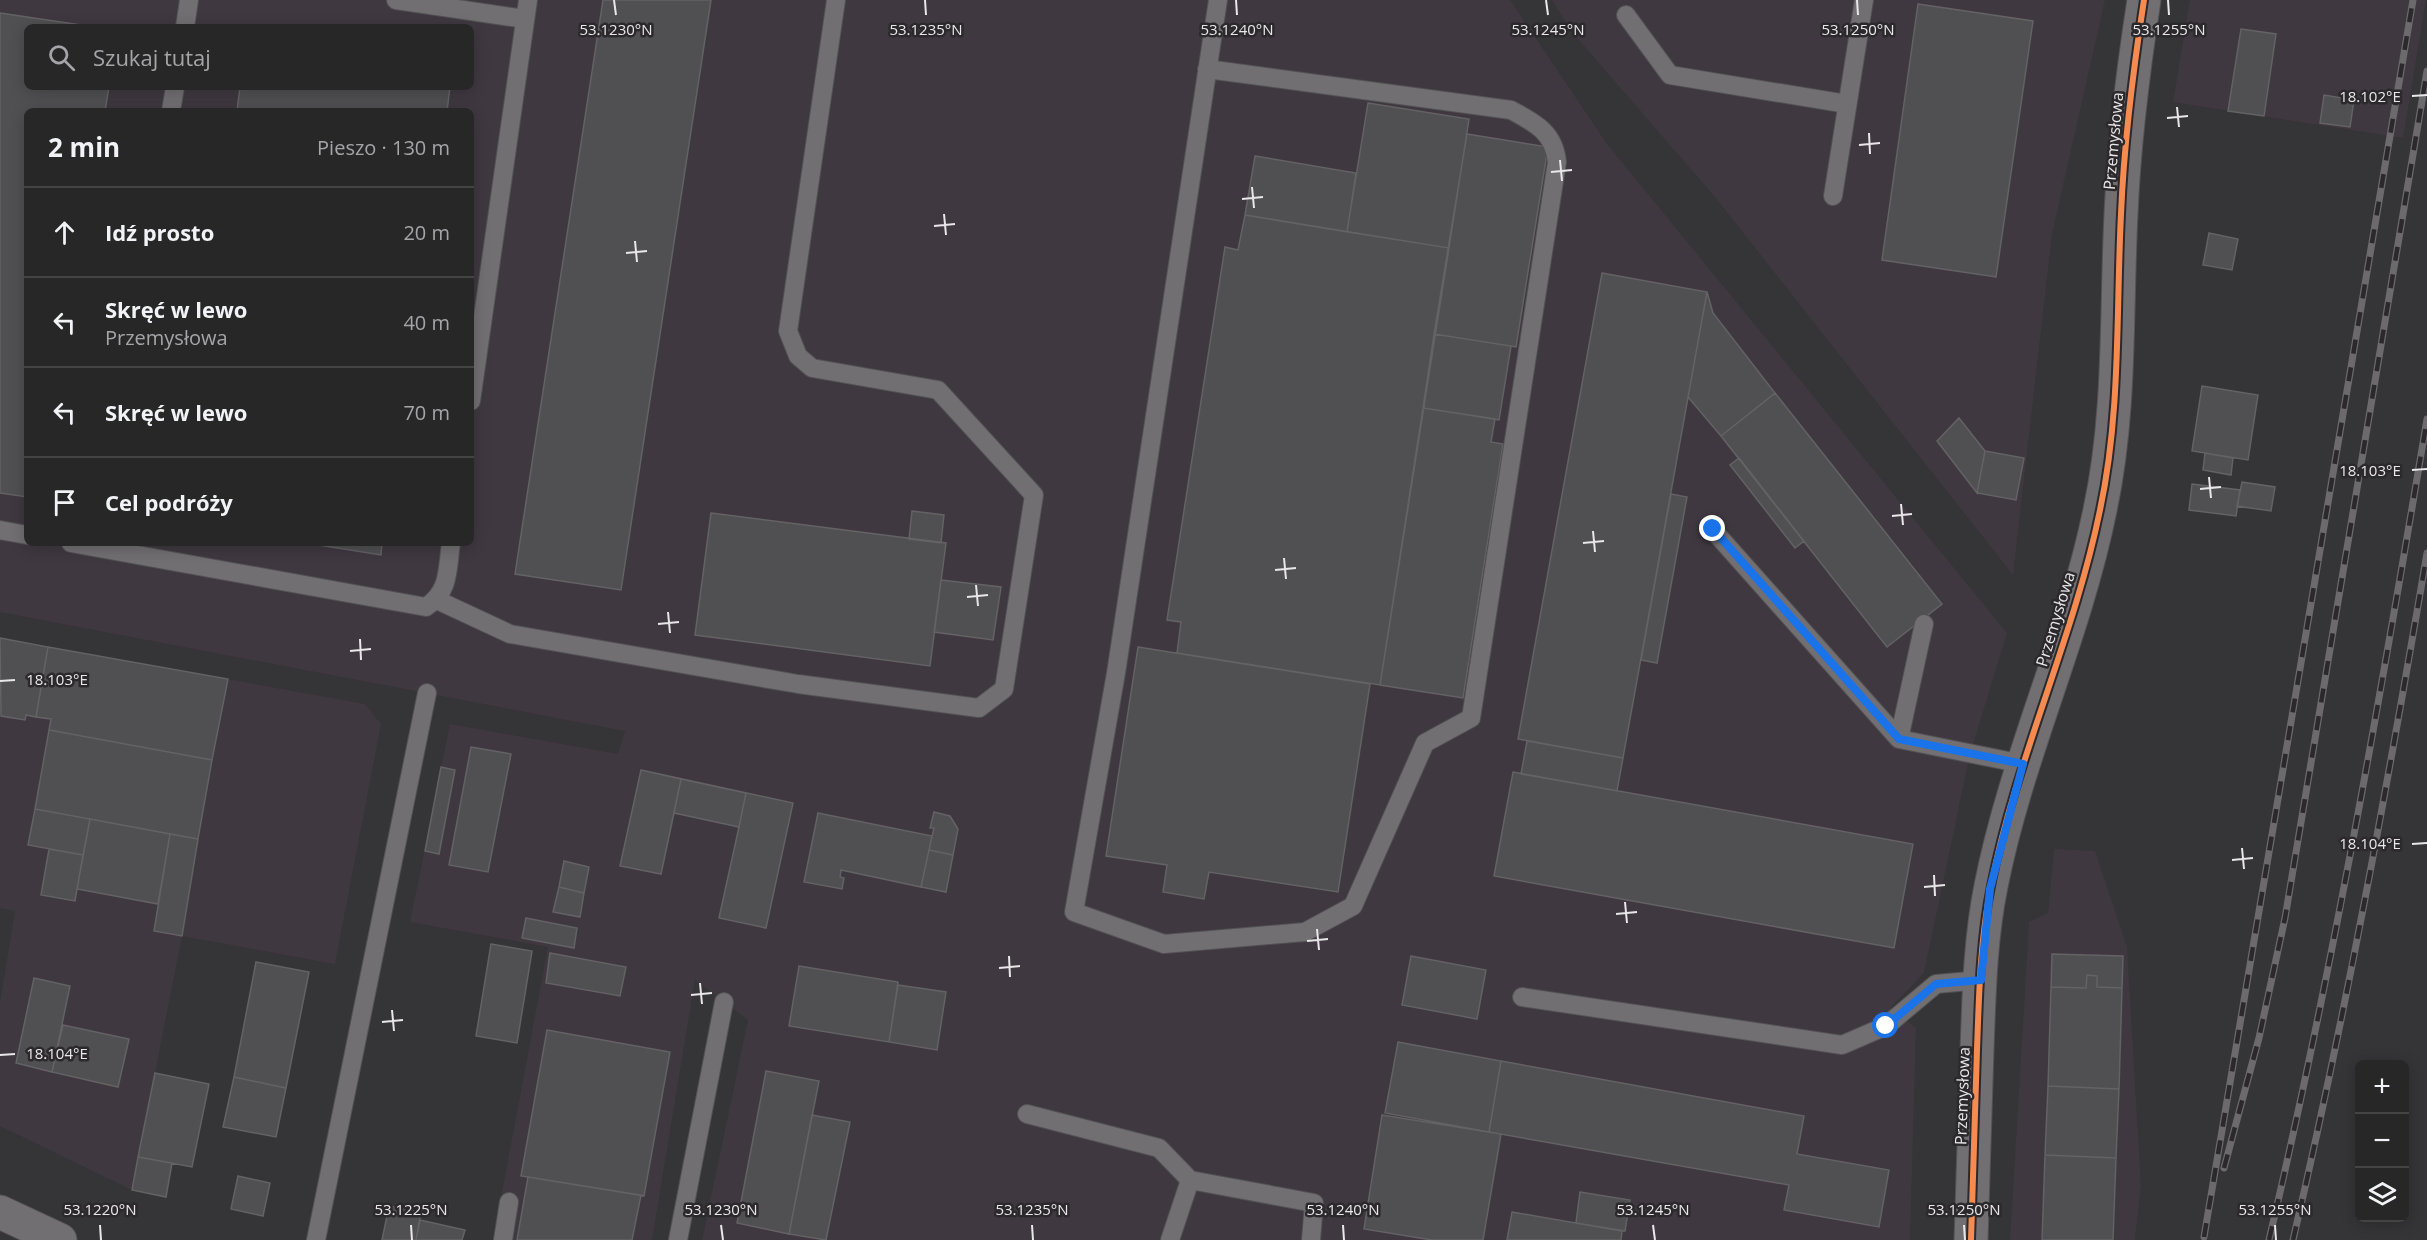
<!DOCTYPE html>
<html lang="pl">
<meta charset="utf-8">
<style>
:root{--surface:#282728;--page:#343334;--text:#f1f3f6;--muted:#a5a5a8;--line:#444445}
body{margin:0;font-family:"Open Sans",sans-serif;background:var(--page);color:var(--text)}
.controls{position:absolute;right:18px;bottom:18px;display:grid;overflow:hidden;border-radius:9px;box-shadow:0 3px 15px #0003}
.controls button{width:54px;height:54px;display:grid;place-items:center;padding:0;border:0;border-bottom:2px solid var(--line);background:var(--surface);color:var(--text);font:30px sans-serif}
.stop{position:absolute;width:18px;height:18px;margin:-14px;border:4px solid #1a73e8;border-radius:50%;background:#fff}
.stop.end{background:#1a73e8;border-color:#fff;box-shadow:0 2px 6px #0008}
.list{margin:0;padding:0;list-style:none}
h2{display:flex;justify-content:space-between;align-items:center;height:78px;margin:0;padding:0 24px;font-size:26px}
h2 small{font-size:20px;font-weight:400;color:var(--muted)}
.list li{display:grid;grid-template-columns:39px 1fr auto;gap:18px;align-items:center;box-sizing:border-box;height:90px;padding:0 24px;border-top:2px solid var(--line)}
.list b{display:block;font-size:22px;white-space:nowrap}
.list p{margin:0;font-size:20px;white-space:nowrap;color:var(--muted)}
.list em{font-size:20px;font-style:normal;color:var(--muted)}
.icon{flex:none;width:33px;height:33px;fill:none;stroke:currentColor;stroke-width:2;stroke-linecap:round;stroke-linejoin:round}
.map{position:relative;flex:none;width:2427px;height:1240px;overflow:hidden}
.search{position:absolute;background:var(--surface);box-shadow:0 3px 15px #0003;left:24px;top:24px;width:450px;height:66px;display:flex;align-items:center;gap:15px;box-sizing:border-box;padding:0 21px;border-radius:9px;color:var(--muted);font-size:22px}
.panel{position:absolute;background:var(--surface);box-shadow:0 3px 15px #0003;left:24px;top:108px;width:450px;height:438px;border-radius:9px}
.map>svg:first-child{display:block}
.built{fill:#3f3840;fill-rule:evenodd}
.building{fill:#504f51;stroke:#636264;stroke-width:1.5}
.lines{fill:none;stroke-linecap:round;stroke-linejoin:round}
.service-casing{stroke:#525153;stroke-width:20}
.minor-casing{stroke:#525153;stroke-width:35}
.tertiary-casing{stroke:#525153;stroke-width:35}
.service{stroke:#726f73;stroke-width:18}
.minor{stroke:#726f73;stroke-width:33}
.tertiary{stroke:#726f73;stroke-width:33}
.rail-casing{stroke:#6c6a6d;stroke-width:7}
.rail{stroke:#2c292d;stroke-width:4.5;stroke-dasharray:14;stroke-linecap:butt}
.cycleway-casing{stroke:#2c292d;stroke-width:10}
.cycleway{stroke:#f68b52;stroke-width:6}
.route{stroke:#1a73e8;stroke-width:8}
.ticks{fill:none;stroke:#e9e7e9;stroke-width:2}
.labels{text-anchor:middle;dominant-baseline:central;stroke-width:5;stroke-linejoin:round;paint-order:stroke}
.street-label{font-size:16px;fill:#e9e7e9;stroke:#2c292d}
.ticks-label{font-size:15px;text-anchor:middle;fill:#e9e7e9;stroke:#2c292d;stroke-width:5;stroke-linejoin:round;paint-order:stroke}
</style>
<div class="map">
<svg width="2427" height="1240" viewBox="0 0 2427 1240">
<rect width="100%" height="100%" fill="#353436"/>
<path class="built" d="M0 0H1510L1607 144 2007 633 1970 754 1924 973 1890 1008 1916 1028 1910 1240H702L748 1020 695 980 652 1240H493L548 947 410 922 450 724 618 754 625 731 0 612ZM27 27H471V87H27ZM27 111H471V543H27Z
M1552 0H2105L2052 234 2013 575 1715 197 1572 32Z
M2190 0H2426L2403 138 2173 102Z
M0 638 365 704 381 724 335 964 182 936 132 1190 0 1126V1002L15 911 0 908Z
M2054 849 2095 851 2127 947 2141 1185 2135 1240H2010L2029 922 2048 913Z"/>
<path class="building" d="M603 0H711L621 590 515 574Z
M1918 4 2033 21 1996 277 1882 260Z
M0 13 95 27H27V87H109L105 111H27V497L0 493Z
M2241 29 2276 34 2264 116 2228 111Z
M240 87H450L447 111H237Z
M2324 95 2354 100 2350 127 2320 123Z
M1368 103 1469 119 1449 248 1347 232Z
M1467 134 1548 147 1516 347 1434 334Z
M1255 156 1356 173 1347 232 1245 215Z
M1245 215 1449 248 1380 685 1177 653 1181 622 1167 620 1225 247 1238 250Z
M2209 233 2238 239 2232 270 2203 265Z
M1602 273 1707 292 1623 758 1518 739Z
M1707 292 1713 313 1775 393 1721 436 1688 397Z
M1434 334 1511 346 1499 420 1423 408Z
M2202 386 2258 395 2248 460 2192 451Z
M1775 393 1942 604 1887 647 1721 436Z
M1423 408 1495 419 1491 442 1503 444 1463 698 1380 685Z
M1959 418 1985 451 1977 493 1937 441Z
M1985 451 2024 458 2016 500 1977 493Z
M2205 453 2233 458 2231 475 2203 470Z
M1739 458 1804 541 1795 548 1730 465Z
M2242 482 2275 487 2271 511 2237 506Z
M2192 484 2240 490 2236 516 2189 510Z
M1671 494 1687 497 1657 663 1641 660Z
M912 511 944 515 941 543 909 539Z
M711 513 946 543 930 666 695 635Z
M306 543H382L381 555Z
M941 580 1001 587 993 640 934 632Z
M0 638 48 647 36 717 26 715 25 720 1 716Z
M48 647 228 679 212 760 49 730 51 719 36 717Z
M1138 647 1370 684 1338 892 1209 872 1204 899 1163 892 1167 865 1106 856Z
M49 730 212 760 198 839 35 809Z
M1527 741 1623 758 1617 791 1521 774Z
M471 747 511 754 488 872 449 865Z
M441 767 455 770 439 854 425 851Z
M641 770 793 803 766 928 719 918 739 827 674 813 661 874 620 866Z
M641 770 681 779 661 874 620 866Z
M1513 772 1913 844 1894 948 1494 876Z
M681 779 746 793 739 827 674 813Z
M35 809 90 819 83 855 28 845Z
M934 812 950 816 958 829 953 855 929 850 934 828H930Z
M818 813 932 836 921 887 841 870 840 877 844 878 842 889 804 882Z
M90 819 170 834 158 904 77 889Z
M170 834 198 839 182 936 154 931Z
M49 849 83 855 75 901 41 895Z
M929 850 953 855 946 892 921 887Z
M564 861 589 867 584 893 559 887Z
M559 887 584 893 580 917 553 912Z
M526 918 577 928 574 948 522 938Z
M491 944 532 951 517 1043 476 1036Z
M550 953 626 967 620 996 546 983Z
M2052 954 2123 956 2122 988 2097 987V976L2087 975 2086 988 2051 987Z
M1411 956 1486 970 1477 1019 1402 1005Z
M256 962 309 972 286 1088 234 1077Z
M799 966 898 982 889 1042 789 1026Z
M2087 975 2097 976V987L2122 988 2119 1089 2048 1086 2051 987 2086 988Z
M34 978 70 986 52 1072 16 1063Z
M898 985 946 992 937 1050 889 1042Z
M63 1025 129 1039 118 1087 52 1072Z
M547 1030 670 1052 644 1196 521 1176Z
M1398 1042 1501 1061 1489 1132 1385 1113Z
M1501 1061 1804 1116 1797 1154 1889 1170 1879 1227 1784 1210 1789 1185 1489 1132Z
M766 1071 819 1081 789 1234 737 1223Z
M155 1073 209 1084 192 1167 138 1157Z
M234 1077 286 1088 276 1137 223 1127Z
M2048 1086 2119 1089 2116 1158 2045 1155Z
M812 1115 850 1122 826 1240 789 1234Z
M1382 1115 1501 1134 1483 1240H1432L1364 1229Z
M2045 1155 2116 1158 2113 1240H2042Z
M138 1157 172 1163 166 1197 132 1190Z
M238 1176 270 1183 263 1216 231 1209Z
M528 1177 641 1195 632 1240H517Z
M1580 1192 1630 1200 1625 1231 1576 1223Z
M389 1206 421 1212 416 1240H382Z
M1512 1212 1622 1231 1621 1240H1507Z
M420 1220 465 1230 462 1240H416Z"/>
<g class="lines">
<defs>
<path id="service" d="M396 0 525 19
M1626 15 1670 75 1847 104
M185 27 189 0
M1207 69 1511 110C1535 123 1554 132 1557 162L1471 718 1425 743 1353 906 1305 932 1164 944 1074 912 1116 673 1218 0
M171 111 175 87
M1833 196 1864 0
M471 401 528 0
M1712 529 1899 739 2023 764
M0 530 27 535
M71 543 426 607C450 591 447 570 451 543
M437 600 510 634 798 684 979 708 1004 689 1034 495 938 390 812 368 798 356 788 331 836 0
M1899 739 1924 624
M1522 997 1842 1045 1886 1026 1936 984 1981 980
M1027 1114 1159 1148 1190 1180 1314 1203 1311 1240
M316 1240 427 693
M503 1240 509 1202
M678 1240 724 1002
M1170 1240 1190 1180"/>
<path id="minor" d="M0 1212 60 1240"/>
<path id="tertiary" d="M1971 1240C1973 1177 1975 1114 1977 1050 1979 996 1980 940 1991 886 2016 758 2074 638 2100 510 2121 412 2116 313 2121 214 2124 142 2133 71 2144 0"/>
</defs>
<use href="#service" class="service-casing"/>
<use href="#minor" class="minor-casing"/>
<use href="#tertiary" class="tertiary-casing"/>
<use href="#service" class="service"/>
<use href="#minor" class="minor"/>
<use href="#tertiary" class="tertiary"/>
<defs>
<path id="rail" d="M2224 1168 2259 1038 2285 918 2427 71
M2204 1237 2413 0
M2269 1240C2333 968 2381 694 2427 419
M2293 1240C2346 1013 2388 783 2427 553"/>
</defs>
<use href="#rail" class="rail-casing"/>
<use href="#rail" class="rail"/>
<defs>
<path id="cycleway" d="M1971 1240C1973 1177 1975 1114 1977 1050 1979 996 1980 940 1991 886 2016 758 2074 638 2100 510 2121 412 2116 313 2121 214 2124 142 2133 71 2144 0"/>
</defs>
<use href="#cycleway" class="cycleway-casing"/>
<use href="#cycleway" class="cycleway"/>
</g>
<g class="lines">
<path class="route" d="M1713 529 1899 739 2023 764 1990 889 1981 980 1936 984 1886 1026"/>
</g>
<path class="ticks" d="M614 0 616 15M925 0 926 15M1236 0 1237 15M1546 0 1548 15M1857 0 1858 15M2168 0 2169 15M2412 96 2427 95M2177 107 2179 127M2167 118 2188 116M1869 133 1870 154M1859 145 1880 143M1560 160 1562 181M1551 172 1572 170M1252 187 1254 208M1242 199 1263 197M944 214 946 235M934 226 955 224M635 241 637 262M626 253 647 251M2412 470 2427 469M2209 477 2211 498M2200 489 2221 487M1901 504 1903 525M1892 516 1912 514M1593 531 1595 552M1583 543 1604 541M1284 558 1286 579M1275 570 1296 568M976 585 978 606M967 597 988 595M668 612 670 633M658 624 679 622M360 639 361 660M350 651 371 649M0 681 15 680M2412 844 2427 843M2242 848 2244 869M2232 860 2253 858M1934 875 1935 896M1924 887 1945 885M1625 902 1627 923M1616 914 1637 912M1317 929 1319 950M1307 941 1328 939M1009 956 1010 977M999 968 1020 966M700 983 702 1004M691 995 712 993M392 1010 394 1031M382 1022 403 1020M0 1055 15 1054M100 1225 101 1240M411 1225 412 1240M721 1225 723 1240M1032 1225 1033 1240M1343 1225 1344 1240M1653 1225 1655 1240M1964 1225 1965 1240M2275 1225 2276 1240"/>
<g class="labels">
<g class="street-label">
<text transform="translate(2113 141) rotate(-85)">Przemysłowa</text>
<text transform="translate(2055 619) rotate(-73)">Przemysłowa</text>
<text transform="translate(1962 1096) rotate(-88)">Przemysłowa</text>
</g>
</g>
<g class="ticks-label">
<text x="616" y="35">53.1230°N</text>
<text x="926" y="35">53.1235°N</text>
<text x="1237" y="35">53.1240°N</text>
<text x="1548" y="35">53.1245°N</text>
<text x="1858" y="35">53.1250°N</text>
<text x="2169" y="35">53.1255°N</text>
<text x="2370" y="102">18.102°E</text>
<text x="2370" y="476">18.103°E</text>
<text x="57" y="685">18.103°E</text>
<text x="2370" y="849">18.104°E</text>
<text x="57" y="1059">18.104°E</text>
<text x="100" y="1215">53.1220°N</text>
<text x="411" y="1215">53.1225°N</text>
<text x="721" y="1215">53.1230°N</text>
<text x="1032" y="1215">53.1235°N</text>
<text x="1343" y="1215">53.1240°N</text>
<text x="1653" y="1215">53.1245°N</text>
<text x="1964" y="1215">53.1250°N</text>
<text x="2275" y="1215">53.1255°N</text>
</g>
</svg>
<div class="controls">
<button>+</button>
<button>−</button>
<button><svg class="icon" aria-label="layers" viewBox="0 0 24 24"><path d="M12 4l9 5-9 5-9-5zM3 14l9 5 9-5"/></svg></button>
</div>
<div class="stop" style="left:1886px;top:1026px"></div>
<div class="stop end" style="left:1713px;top:529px"></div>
<div class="search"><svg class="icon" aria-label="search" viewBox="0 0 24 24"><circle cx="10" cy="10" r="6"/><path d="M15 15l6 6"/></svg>Szukaj tutaj</div>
<section class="panel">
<h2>2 min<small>Pieszo · 130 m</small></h2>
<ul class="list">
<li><svg class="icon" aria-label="ahead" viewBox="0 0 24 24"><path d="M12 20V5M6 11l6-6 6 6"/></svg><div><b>Idź prosto</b></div><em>20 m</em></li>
<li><svg class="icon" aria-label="left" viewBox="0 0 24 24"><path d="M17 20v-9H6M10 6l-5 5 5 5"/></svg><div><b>Skręć w lewo</b><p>Przemysłowa</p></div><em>40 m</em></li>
<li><svg class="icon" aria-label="left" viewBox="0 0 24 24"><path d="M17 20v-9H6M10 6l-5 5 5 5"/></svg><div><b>Skręć w lewo</b></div><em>70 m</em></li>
<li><svg class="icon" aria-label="arrive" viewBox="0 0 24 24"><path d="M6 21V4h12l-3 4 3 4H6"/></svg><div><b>Cel podróży</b></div></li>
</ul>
</section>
</div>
